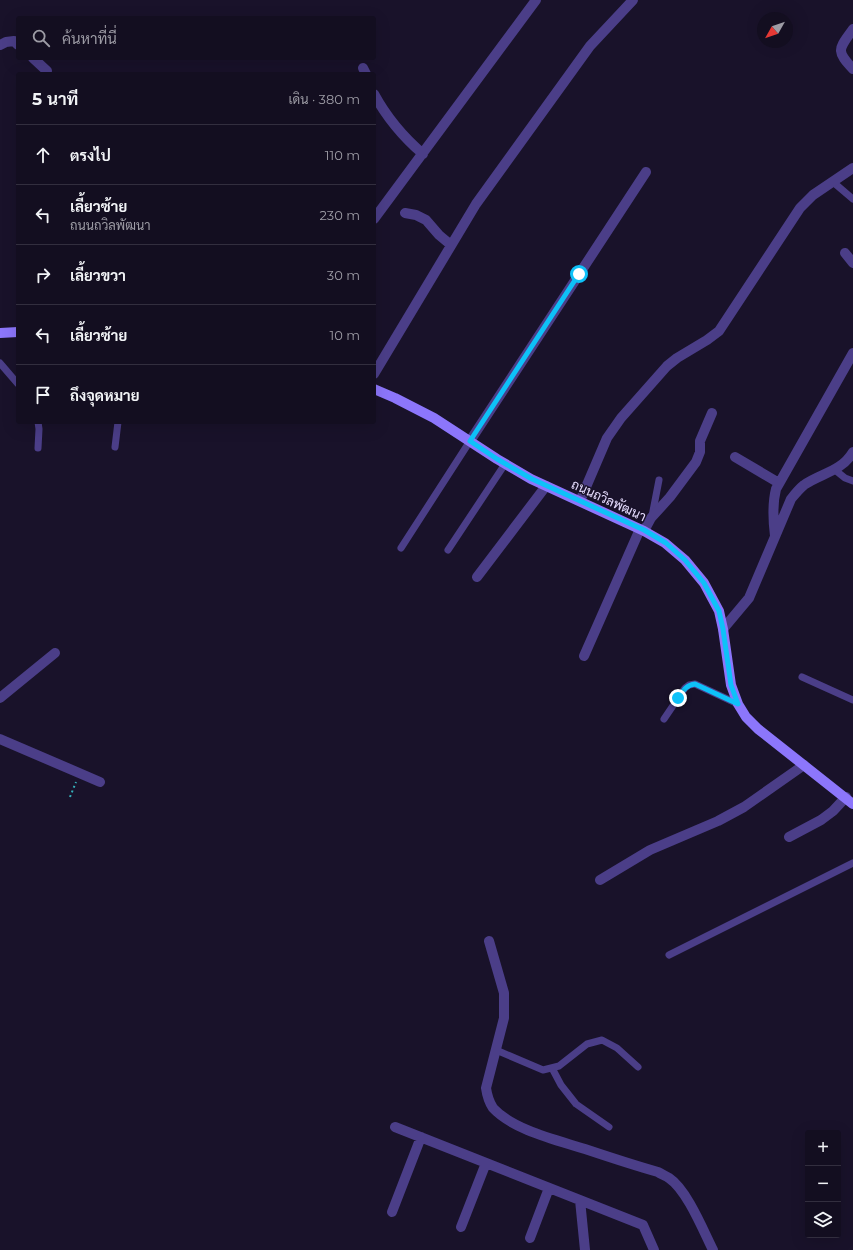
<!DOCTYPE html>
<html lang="th">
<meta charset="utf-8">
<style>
:root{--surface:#130e20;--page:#201c2d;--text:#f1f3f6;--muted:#9d9ca5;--line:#322e3e}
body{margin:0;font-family:Montserrat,Sarabun,sans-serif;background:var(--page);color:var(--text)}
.controls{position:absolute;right:12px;bottom:12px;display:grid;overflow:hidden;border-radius:4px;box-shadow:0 4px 16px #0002}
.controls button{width:36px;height:36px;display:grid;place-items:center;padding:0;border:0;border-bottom:1px solid var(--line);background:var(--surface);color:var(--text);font:20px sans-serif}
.compass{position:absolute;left:757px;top:12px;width:36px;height:36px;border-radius:50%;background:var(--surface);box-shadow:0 4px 16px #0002;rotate:230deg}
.stop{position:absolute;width:12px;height:12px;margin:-9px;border:3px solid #0ec1f8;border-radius:50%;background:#fff}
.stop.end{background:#0ec1f8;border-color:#fff;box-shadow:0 1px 4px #0008}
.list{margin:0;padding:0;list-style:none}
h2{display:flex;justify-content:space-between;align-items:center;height:52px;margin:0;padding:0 16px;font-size:17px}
h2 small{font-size:13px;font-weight:400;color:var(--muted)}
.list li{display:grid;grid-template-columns:26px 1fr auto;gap:12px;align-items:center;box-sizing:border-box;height:60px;padding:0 16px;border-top:1px solid var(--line)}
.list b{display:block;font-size:15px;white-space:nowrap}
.list p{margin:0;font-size:13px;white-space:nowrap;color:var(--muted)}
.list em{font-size:13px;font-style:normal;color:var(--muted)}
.icon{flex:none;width:22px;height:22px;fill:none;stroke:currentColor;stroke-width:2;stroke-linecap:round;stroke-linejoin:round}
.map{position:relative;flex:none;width:853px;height:1250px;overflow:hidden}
.search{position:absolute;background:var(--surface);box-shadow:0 4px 16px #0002;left:16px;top:16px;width:360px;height:44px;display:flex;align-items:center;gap:10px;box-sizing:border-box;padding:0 14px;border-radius:4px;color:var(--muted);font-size:15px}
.panel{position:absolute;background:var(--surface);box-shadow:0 4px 16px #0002;left:16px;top:72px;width:360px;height:352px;border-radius:4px}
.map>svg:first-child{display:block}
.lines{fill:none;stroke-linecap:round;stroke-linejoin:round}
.path{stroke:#35b0ba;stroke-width:2;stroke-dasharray:2 3;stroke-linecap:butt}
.lane{stroke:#4b3e88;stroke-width:7}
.street{stroke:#4b3e88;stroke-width:10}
.secondary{stroke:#8c76fb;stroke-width:10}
.route{stroke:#0ec1f8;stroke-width:5}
.labels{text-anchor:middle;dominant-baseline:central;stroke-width:3;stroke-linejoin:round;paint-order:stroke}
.street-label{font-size:13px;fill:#e5dcfe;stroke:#19122a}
</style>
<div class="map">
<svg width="853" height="1250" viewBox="0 0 853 1250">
<rect width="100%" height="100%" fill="#19122a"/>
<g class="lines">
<path class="path" d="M70 797 76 782"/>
<path class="lane" d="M833 182 853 199
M0 363 18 384
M115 447 118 422
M38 448 39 429 38 422
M835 470 845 478 853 481
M652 516 659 480
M401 548 470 441
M448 550 505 464
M802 677 853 700
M664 719 685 688 689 685 695 684 738 704
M669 955 853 863
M496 1050 543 1070 559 1066 587 1044 602 1040 617 1048 638 1067
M552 1068 561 1085 576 1104 609 1127"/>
<path class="street" d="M853 29C839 49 835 50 853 69
M0 45 6 42 14 41 18 45
M33 58 47 71
M363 68 366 74
M374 94C387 118 402 136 423 154
M405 213 416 215 426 220 439 235 451 245
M374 219 536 0
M845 253 853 263
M374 374 476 204 590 46 633 0
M470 441 646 172
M735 457 779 483
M580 501 607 438 621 418 667 366 677 358 707 340 719 331 800 208 813 195 853 168
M644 531 651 518 670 497 696 462 700 452V441L712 413
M775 536C773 520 772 505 776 489L853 353
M477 577 546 486
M723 629 749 598 791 499C795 494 799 489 804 485 821 473 841 472 853 452
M584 656 640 529
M0 698 55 653
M0 739 100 782
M789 837 821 820 833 811 846 797
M600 880 650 850 718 821 744 807 804 765
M489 941 504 993V1018L486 1088C487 1095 489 1102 493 1108 513 1130 557 1140 585 1149 609 1157 633 1165 658 1172 661 1174 666 1176 669 1178 687 1190 703 1230 713 1250
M395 1127 643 1225 654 1250
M580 1200 585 1250
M392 1212 421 1137
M461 1227 486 1163
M530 1238 549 1188"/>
<path class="secondary" d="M0 333 18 332
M374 389 395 398 434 418 497 459 531 479 644 531 665 543 685 560 704 583 719 611 723 629 731 685 738 704 746 717 758 729 853 804"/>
</g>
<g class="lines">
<path class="route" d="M579 274 470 441 497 459 532 479 644 530 666 543 685 560 704 583 719 611 723 629 731 685 738 704 695 684C686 685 683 691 678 698"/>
</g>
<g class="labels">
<g class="street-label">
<text transform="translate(609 500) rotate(25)">ถนนถวิลพัฒนา</text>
</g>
</g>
</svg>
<div class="controls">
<button>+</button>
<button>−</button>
<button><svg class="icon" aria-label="layers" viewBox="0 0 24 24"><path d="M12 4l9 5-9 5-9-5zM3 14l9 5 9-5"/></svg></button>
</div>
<svg class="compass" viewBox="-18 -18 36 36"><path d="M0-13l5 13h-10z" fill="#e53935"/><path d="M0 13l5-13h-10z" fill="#9d9ca5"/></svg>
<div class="stop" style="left:579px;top:274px"></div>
<div class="stop end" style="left:678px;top:698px"></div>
<div class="search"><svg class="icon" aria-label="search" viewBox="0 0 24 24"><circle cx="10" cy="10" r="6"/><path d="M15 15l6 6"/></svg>ค้นหาที่นี่</div>
<section class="panel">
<h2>5 นาที<small>เดิน · 380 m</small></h2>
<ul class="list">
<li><svg class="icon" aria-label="ahead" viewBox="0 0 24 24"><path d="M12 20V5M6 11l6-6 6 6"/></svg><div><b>ตรงไป</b></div><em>110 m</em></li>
<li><svg class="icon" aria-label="left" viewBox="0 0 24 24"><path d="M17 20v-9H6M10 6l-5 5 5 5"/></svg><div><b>เลี้ยวซ้าย</b><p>ถนนถวิลพัฒนา</p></div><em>230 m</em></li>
<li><svg class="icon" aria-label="right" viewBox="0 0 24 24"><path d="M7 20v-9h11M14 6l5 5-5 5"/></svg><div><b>เลี้ยวขวา</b></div><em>30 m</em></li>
<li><svg class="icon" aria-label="left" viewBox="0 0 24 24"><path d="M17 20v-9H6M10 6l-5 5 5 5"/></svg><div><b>เลี้ยวซ้าย</b></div><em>10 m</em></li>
<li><svg class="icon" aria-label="arrive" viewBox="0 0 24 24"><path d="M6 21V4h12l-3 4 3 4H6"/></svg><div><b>ถึงจุดหมาย</b></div></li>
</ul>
</section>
</div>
